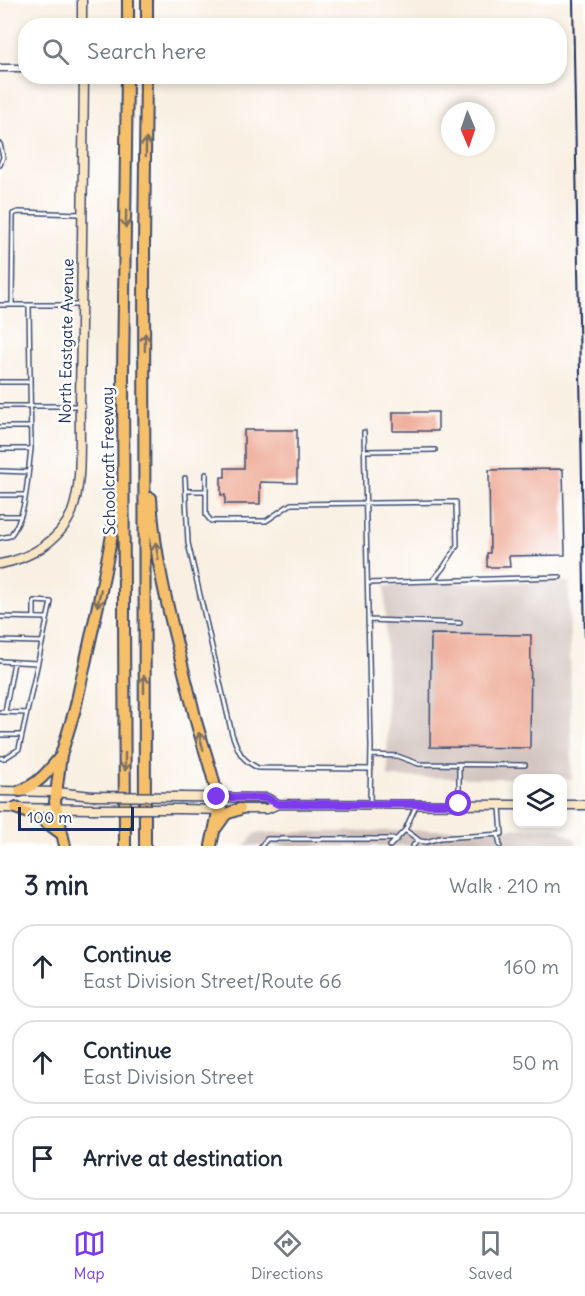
<!DOCTYPE html>
<meta charset="utf-8">
<style>
:root{--surface:#fff;--page:#f2f2f3;--text:#1f2937;--muted:#747a83;--line:#e0e1e3;--accent:#7c3aed}
body{margin:0;font-family:Delius,sans-serif;background:var(--page);color:var(--text)}
.controls{position:absolute;right:18px;bottom:18px;display:grid;overflow:hidden;border-radius:12px;box-shadow:0 3px 9px #0003}
.controls button{width:54px;height:54px;display:grid;place-items:center;padding:0;border:0;border-bottom:2px solid var(--line);background:var(--surface);color:var(--text);font:30px sans-serif}
.compass{position:absolute;left:441px;top:102px;width:54px;height:54px;border-radius:50%;background:var(--surface);box-shadow:0 3px 9px #0003;rotate:178deg}
.scale{position:absolute;left:18px;bottom:15px;width:116px;box-sizing:border-box;padding-left:6px;border:3px solid #1b2f5e;border-top:0;font-size:16px;line-height:21px;white-space:nowrap;color:#1b2f5e;-webkit-text-stroke:4px #fff;paint-order:stroke}
.stop{position:absolute;width:18px;height:18px;margin:-14px;border:4px solid #7c3aed;border-radius:50%;background:#fff}
.stop.end{background:#7c3aed;border-color:#fff;box-shadow:0 2px 6px #0008}
.list{margin:0;padding:0;list-style:none}
h2{display:flex;justify-content:space-between;align-items:center;height:78px;margin:0;padding:0 24px;font-size:26px}
h2 small{font-size:20px;font-weight:400;color:var(--muted)}
.list li{display:grid;grid-template-columns:39px 1fr auto;gap:18px;align-items:center;box-sizing:border-box;height:84px;margin:0 12px 12px;padding:0 12px;border:2px solid var(--line);border-radius:24px}
.list b{display:block;font-size:22px;white-space:nowrap}
.list p{margin:0;font-size:20px;white-space:nowrap;color:var(--muted)}
.list em{font-size:20px;font-style:normal;color:var(--muted)}
.icon{flex:none;width:33px;height:33px;fill:none;stroke:currentColor;stroke-width:2;stroke-linecap:round;stroke-linejoin:round}
.map{position:relative;flex:none;width:585px;height:846px;overflow:hidden}
.search{position:absolute;background:var(--surface);box-shadow:0 3px 9px #0003;left:18px;right:18px;top:18px;height:66px;display:flex;align-items:center;gap:15px;box-sizing:border-box;padding:0 21px;border-radius:24px;color:var(--muted);font-size:22px}
.sheet{height:366px;background:var(--surface)}
nav{display:flex;justify-content:space-around;align-items:center;box-sizing:border-box;height:84px;border-top:2px solid var(--line);background:var(--surface);font-size:16px;color:var(--muted)}
nav a{display:grid;justify-items:center;gap:3px}
nav .on{color:var(--accent)}
.map>svg:first-child{display:block}
.industrial{fill:#cfc0ba}
.building{fill:#eda590}
.lines{fill:none;stroke-linecap:round;stroke-linejoin:round}
.lane-casing{stroke:#3c4c72;stroke-width:6}
.street-casing{stroke:#3c4c72;stroke-width:9}
.secondary-casing{stroke:#3c4c72;stroke-width:11}
.highway-casing{stroke:#3c4c72;stroke-width:14}
.lane{stroke:#fff;stroke-width:3}
.street{stroke:#fff;stroke-width:6}
.secondary{stroke:#fbe6c4;stroke-width:8}
.highway{stroke:#f6c06b;stroke-width:10}
.rail{stroke:#1b2f5e;stroke-width:2}
.secondary-bridge-casing{stroke:#3c4c72;stroke-width:11;stroke-linecap:butt}
.secondary-bridge{stroke:#fbe6c4;stroke-width:8}
.oneway{stroke:#7e7064}
.route{stroke:#7c3aed;stroke-width:8}
.labels{text-anchor:middle;dominant-baseline:central;stroke-width:5;stroke-linejoin:round;paint-order:stroke}
.street-label{font-size:16px;fill:#1b2f5e;stroke:#fff}
</style>
<div class="map">
<svg width="585" height="846" viewBox="0 0 585 846">
<rect width="100%" height="100%" fill="#fff"/>
<filter id="ink" filterUnits="userSpaceOnUse"><feTurbulence type="fractalNoise" baseFrequency=".0167" numOctaves="2"/><feDisplacementMap in="SourceGraphic" scale="12" xChannelSelector="R" yChannelSelector="G"/><feConvolveMatrix kernelMatrix="1 2 1 2 8 2 1 2 1" color-interpolation-filters="sRGB"/></filter>
<filter id="wash" filterUnits="userSpaceOnUse"><feTurbulence type="fractalNoise" baseFrequency=".008" numOctaves="4" result="noise"/><feDisplacementMap in="SourceGraphic" scale="24" xChannelSelector="R" yChannelSelector="G"/><feGaussianBlur stdDeviation="1.35" result="paint"/><feColorMatrix in="noise" values="0 0 0 0 0 0 0 0 0 0 0 0 0 0 0 0 0 1.4 0 .05"/><feComposite in="paint" operator="in"/></filter>
<g filter="url(#wash)">
<rect width="100%" height="100%" fill="#f9f0e3"/>
<path class="industrial" d="M569 582 572 779 388 777 385 586H427L428 583Z
M556 828 576 840V846H244L256 833Z"/>
<g id="blocks">
<path class="building" d="M393 412H438V431H393Z
M244 430H297V483L260 482V504H225V495H221V477H225V468H244Z
M563 469 565 555 509 556 510 567H487V553H490L489 470Z
M431 634 531 635 530 748 430 747Z"/>
</g>
</g>
<g filter="url(#ink)">
<use href="#blocks" fill-opacity="0" stroke="#3c4c72" stroke-width="1.5"/>
<g class="lines">
<defs>
<path id="lane" d="M0 144 3 157 0 165
M0 305H79
M12 305 13 214 18 212 80 214
M0 382H30
M0 406H78
M0 427H31
M364 432 371 746 370 803
M0 449H31
M365 451 435 450
M0 471 28 472
M206 474V515L211 521H266L291 504 456 502 457 546 443 568 433 580
M185 478 188 543 232 734C239 752 240 759 258 768L371 769
M186 491H206
M0 495H24
M0 516H20
M0 538 10 536C28 514 27 477 31 449L29 306
M368 583 560 577
M0 617 47 618
M368 620 460 623
M0 641 42 642
M0 661 37 663
M0 712 27 713
M5 712 14 662
M0 735H22
M371 755 397 756 419 764 525 765
M0 758H5L19 749 51 602 34 601V617
M459 764V803
M405 830 420 841 426 842 440 838 502 834 500 807
M498 834 500 846
M261 846 267 839H397
M390 846 405 830 416 806
M413 846 418 840"/>
<path id="street" d="M0 68H26"/>
<path id="secondary" d="M82 0V26
M0 564C29 559 60 541 72 512 83 483 79 438 80 406L84 76
M0 791 56 792 92 796
M182 797 267 798 278 804
M562 805H585
M0 808 93 809
M180 809 222 810
M235 809H267L278 804 518 805"/>
<path id="highway" d="M128 26V0
M147 26V0
M151 498C155 573 179 648 196 721 202 744 219 789 218 810 217 822 213 834 211 846
M20 791C38 784 47 773 59 758
M16 808 40 818 62 834
M216 828 226 814 240 809
M65 846 55 802 61 755 75 709 100 596 112 535 117 487
M125 846 123 373 127 76
M145 846 144 245 146 76"/>
</defs>
<use href="#lane" class="lane-casing"/>
<use href="#street" class="street-casing"/>
<use href="#secondary" class="secondary-casing"/>
<use href="#highway" class="highway-casing"/>
<use href="#lane" class="lane"/>
<use href="#street" class="street"/>
<use href="#secondary" class="secondary"/>
<use href="#highway" class="highway"/>
<path class="rail" d="M573 0 585 641"/>
<defs>
<path id="secondary-bridge" d="M92 796 182 797
M93 809H180"/>
</defs>
<use href="#secondary-bridge" class="secondary-bridge-casing"/>
<use href="#secondary-bridge" class="secondary-bridge"/>
</g>
<defs><path id="oneway-shaft" d="M-6 0H5M1.5-3L5.5 0L1.5 3" fill="none" stroke-width="1.6" stroke-linecap="round" stroke-linejoin="round" transform="scale(1.5)"/></defs>
<g class="oneway">
<use href="#oneway-shaft" transform="translate(146 147) rotate(-89)"/>
<use href="#oneway-shaft" transform="translate(126 219) rotate(91)"/>
<use href="#oneway-shaft" transform="translate(145 342) rotate(-89)"/>
<use href="#oneway-shaft" transform="translate(157 551) rotate(-100)"/>
<use href="#oneway-shaft" transform="translate(99 598) rotate(102)"/>
<use href="#oneway-shaft" transform="translate(144 684) rotate(-90)"/>
<use href="#oneway-shaft" transform="translate(201 741) rotate(-105)"/>
<use href="#oneway-shaft" transform="translate(125 762) rotate(90)"/>
</g>
</g>
<g class="lines" filter="url(#ink)">
<path class="route" d="M217 797 267 798 278 804H459"/>
</g>
<g class="labels">
<g class="street-label">
<text transform="translate(66 341) rotate(-89)">North Eastgate Avenue</text>
<text transform="translate(108 461) rotate(-91)">Schoolcraft Freeway</text>
</g>
</g>
</svg>
<div class="controls">
<button><svg class="icon" aria-label="layers" viewBox="0 0 24 24"><path d="M12 4l9 5-9 5-9-5zM3 14l9 5 9-5"/></svg></button>
</div>
<svg class="compass" viewBox="-18 -18 36 36"><path d="M0-13l5 13h-10z" fill="#e53935"/><path d="M0 13l5-13h-10z" fill="#747a83"/></svg>
<div class="scale">100 m</div>
<div class="stop" style="left:459px;top:804px"></div>
<div class="stop end" style="left:217px;top:797px"></div>
<div class="search"><svg class="icon" aria-label="search" viewBox="0 0 24 24"><circle cx="10" cy="10" r="6"/><path d="M15 15l6 6"/></svg>Search here</div>
</div>
<section class="sheet">
<h2>3 min<small>Walk · 210 m</small></h2>
<ul class="list">
<li><svg class="icon" aria-label="ahead" viewBox="0 0 24 24"><path d="M12 20V5M6 11l6-6 6 6"/></svg><div><b>Continue</b><p>East Division Street/Route 66</p></div><em>160 m</em></li>
<li><svg class="icon" aria-label="ahead" viewBox="0 0 24 24"><path d="M12 20V5M6 11l6-6 6 6"/></svg><div><b>Continue</b><p>East Division Street</p></div><em>50 m</em></li>
<li><svg class="icon" aria-label="arrive" viewBox="0 0 24 24"><path d="M6 21V4h12l-3 4 3 4H6"/></svg><div><b>Arrive at destination</b></div></li>
</ul>
</section>
<nav>
<a class="on"><svg class="icon" aria-label="map" viewBox="0 0 24 24"><path d="M3 6l6-2 6 2 6-2v14l-6 2-6-2-6 2zM9 4v14M15 6v14"/></svg>Map</a>
<a><svg class="icon" aria-label="directions" viewBox="0 0 24 24"><path d="M12 3l9 9-9 9-9-9zM9 14v-3h6M13 9l2 2-2 2"/></svg>Directions</a>
<a><svg class="icon" aria-label="saved" viewBox="0 0 24 24"><path d="M7 4h10v16l-5-4-5 4z"/></svg>Saved</a>
</nav>
